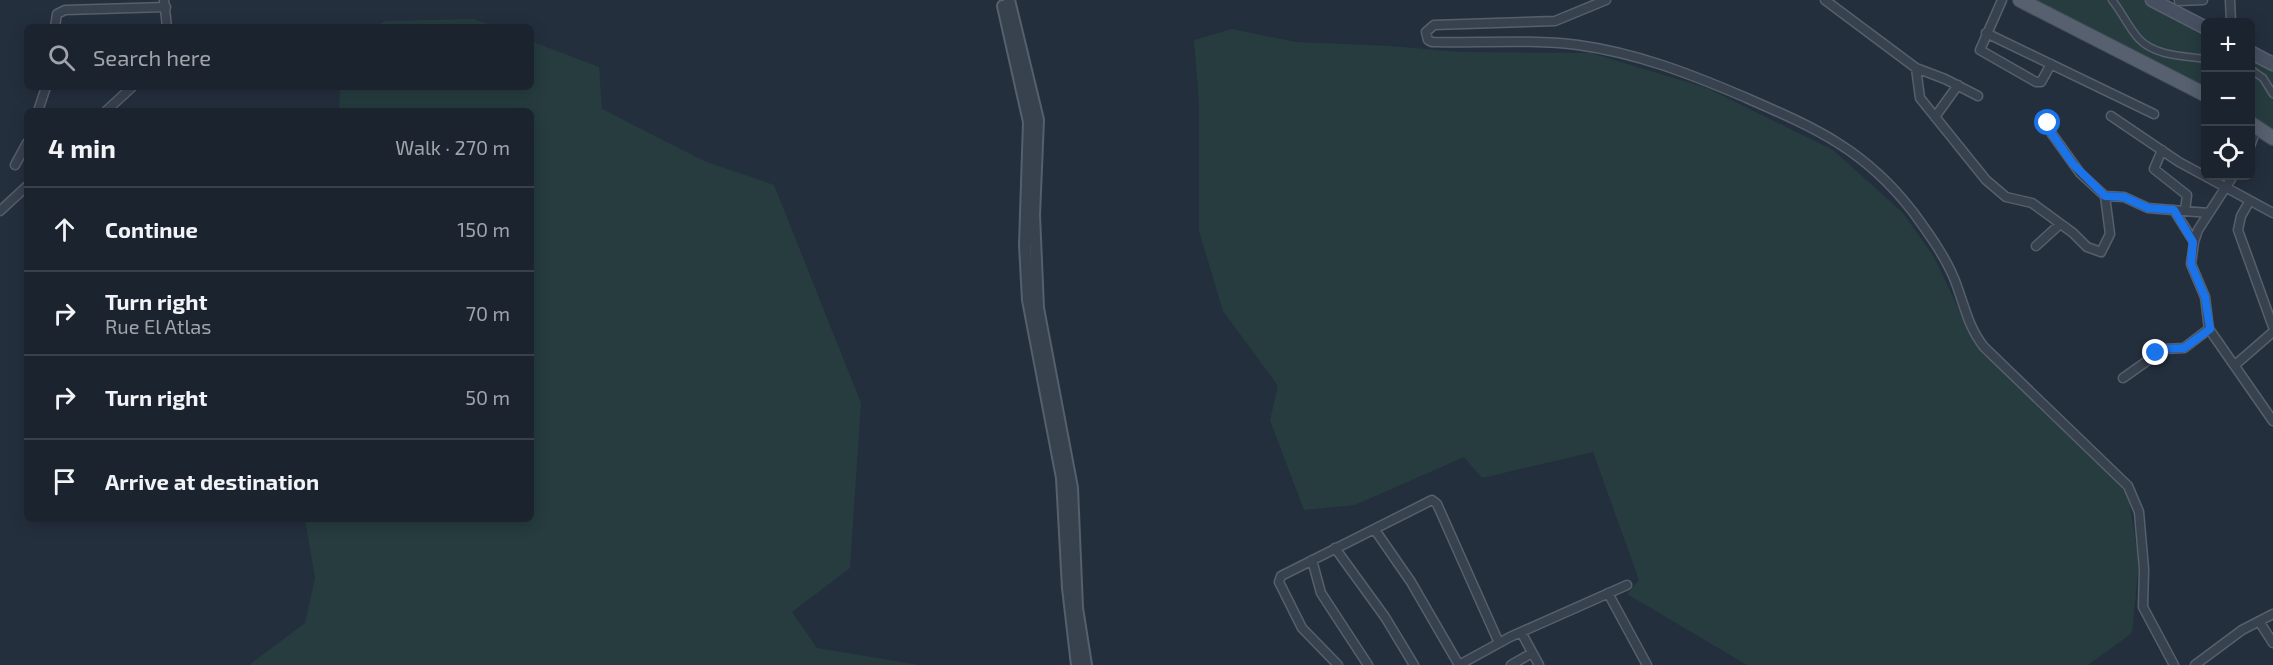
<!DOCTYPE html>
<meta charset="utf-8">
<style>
:root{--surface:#1b232e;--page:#282f3a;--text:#f1f3f6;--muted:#a0a4aa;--line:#39404a}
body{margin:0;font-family:"Exo 2",sans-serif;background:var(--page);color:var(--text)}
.controls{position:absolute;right:18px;top:18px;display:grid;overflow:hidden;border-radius:9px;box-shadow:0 3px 15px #0003}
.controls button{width:54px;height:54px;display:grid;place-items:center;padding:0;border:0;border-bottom:2px solid var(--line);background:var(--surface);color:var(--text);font:30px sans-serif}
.stop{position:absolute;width:18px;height:18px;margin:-14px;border:4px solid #1a73e8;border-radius:50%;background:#fff}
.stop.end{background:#1a73e8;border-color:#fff;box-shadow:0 2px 6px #0008}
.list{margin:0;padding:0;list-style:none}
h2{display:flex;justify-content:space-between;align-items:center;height:78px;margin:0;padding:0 24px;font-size:26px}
h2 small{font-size:20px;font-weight:400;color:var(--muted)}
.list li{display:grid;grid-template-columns:39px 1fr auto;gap:18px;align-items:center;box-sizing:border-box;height:84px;padding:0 24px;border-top:2px solid var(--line)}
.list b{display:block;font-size:22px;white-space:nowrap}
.list p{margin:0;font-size:20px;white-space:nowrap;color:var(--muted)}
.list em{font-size:20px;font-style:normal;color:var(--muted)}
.icon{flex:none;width:33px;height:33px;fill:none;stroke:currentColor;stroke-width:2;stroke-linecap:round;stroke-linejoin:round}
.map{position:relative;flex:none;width:2273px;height:665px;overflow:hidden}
.search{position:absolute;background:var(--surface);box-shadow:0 3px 15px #0003;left:24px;top:24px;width:510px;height:66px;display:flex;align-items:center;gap:15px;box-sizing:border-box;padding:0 21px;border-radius:9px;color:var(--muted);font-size:22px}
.panel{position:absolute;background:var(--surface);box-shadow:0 3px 15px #0003;left:24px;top:108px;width:510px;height:414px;border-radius:9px}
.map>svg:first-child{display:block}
.green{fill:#263c3f}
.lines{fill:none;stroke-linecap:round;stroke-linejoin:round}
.pedestrian-casing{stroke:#565f6c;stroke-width:9}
.minor-casing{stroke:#565f6c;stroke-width:11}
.tertiary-casing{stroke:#565f6c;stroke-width:14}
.secondary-casing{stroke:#565f6c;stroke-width:15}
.primary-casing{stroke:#414a57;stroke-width:16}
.pedestrian{stroke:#38414e;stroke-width:6}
.minor{stroke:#38414e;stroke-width:8}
.tertiary{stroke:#38414e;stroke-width:10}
.secondary{stroke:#465061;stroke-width:12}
.primary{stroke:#56606e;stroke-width:14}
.route{stroke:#1a73e8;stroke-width:8}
</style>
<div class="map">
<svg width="2273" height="665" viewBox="0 0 2273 665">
<rect width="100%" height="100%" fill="#242f3e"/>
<path class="green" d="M2034 0H2145L2205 33V88Z
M474 19 496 27H376L385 21Z
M1232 29 1296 42 1391 46 1459 52 1591 53 1707 88 1833 150 1903 213 1934 257 1975 344 2082 442 2128 494 2139 561 2132 633 2088 665H1747L1627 594 1639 580 1593 452 1482 478 1464 457 1355 505 1304 510 1270 420 1278 386 1223 311 1199 231V102L1194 40Z
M531 41 599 67 602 109 704 161 774 185 861 403 850 568 792 612 817 648 919 665H249L305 623 315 578 305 519H531V111H339L340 87H531Z
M2250 57 2273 69V131L2251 115Z"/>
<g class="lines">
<defs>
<path id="pedestrian" d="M2112 0C2122 12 2128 27 2139 39 2155 56 2184 56 2206 59
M2250 69 2263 78 2273 94"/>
<path id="minor" d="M164 0 167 27
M1606 0 1555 21 1434 25 1426 32 1428 40 1432 42C1479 43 1532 39 1578 45 1636 53 1688 73 1742 96 1813 127 1864 148 1913 212 1929 234 1948 260 1957 286 1965 308 1969 328 1984 347L2128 486 2139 512 2144 569 2143 607 2174 665
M1825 0 1916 68 1920 98 1986 180 2006 197 2032 203 2073 233 2087 247 2101 252 2110 234 2105 196
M2002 0 1980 50 2036 82H2041L2051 64
M2230 0 2231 22
M2179 1 2203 0
M55 27 57 14 65 10 166 7
M1986 33 2154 114
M1916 68 1945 79 1978 96
M38 111 46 87
M106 111 132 87
M2111 116 2179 162 2273 213
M1935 117 1958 85
M2041 117 2048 123 2052 134 2080 173 2105 196 2124 197 2148 208 2209 213
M2250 146 2257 127
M2162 150 2154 169 2187 195 2185 211
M15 165 27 143
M2233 176 2198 230 2194 242 2191 264 2205 297 2209 329 2273 421
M2249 202 2241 216 2238 230 2273 327
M2174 210 2194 242
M0 211 27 186
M2036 246 2059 225
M2235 365 2273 332
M2123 378 2164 349 2184 348 2209 329
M1375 530 1411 582 1459 665
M1335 548 1385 617 1414 665
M1312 560 1321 593 1368 665
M1608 593 1647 665
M2259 621 2273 643
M1521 632 1539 665
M1338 665 1302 628 1279 582 1281 576 1432 500 1437 504 1499 643
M1459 665 1510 637 1627 585
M1511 665 1532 653
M2195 665 2242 630 2273 614"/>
<path id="tertiary" d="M1009 0 1038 120 1034 215 1038 308 1072 488 1077 608 1086 665
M1003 6 1029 122 1025 245 1028 300 1062 478 1068 588 1077 665"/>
<path id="secondary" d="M2152 0 2206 28
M2250 52 2273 64"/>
<path id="primary" d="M2020 0 2206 95
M2250 123 2273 138"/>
</defs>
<use href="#pedestrian" class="pedestrian-casing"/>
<use href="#minor" class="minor-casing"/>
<use href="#tertiary" class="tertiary-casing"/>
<use href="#secondary" class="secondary-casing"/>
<use href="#primary" class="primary-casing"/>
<use href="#pedestrian" class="pedestrian"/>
<use href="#minor" class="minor"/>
<use href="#tertiary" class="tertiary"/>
<use href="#secondary" class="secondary"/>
<use href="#primary" class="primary"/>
</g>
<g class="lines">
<path class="route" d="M2048 123 2052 134 2073 164 2105 196 2124 197 2148 208 2174 210 2193 242 2191 264 2205 297 2210 329 2184 348 2164 349 2156 353"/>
</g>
</svg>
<div class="controls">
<button>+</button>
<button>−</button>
<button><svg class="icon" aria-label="locate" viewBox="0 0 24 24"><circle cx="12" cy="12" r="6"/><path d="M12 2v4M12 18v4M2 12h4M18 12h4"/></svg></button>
</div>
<div class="stop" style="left:2048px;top:123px"></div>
<div class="stop end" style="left:2156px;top:353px"></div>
<div class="search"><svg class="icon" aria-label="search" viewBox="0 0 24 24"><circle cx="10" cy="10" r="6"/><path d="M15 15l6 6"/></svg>Search here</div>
<section class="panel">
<h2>4 min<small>Walk · 270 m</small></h2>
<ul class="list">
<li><svg class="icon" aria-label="ahead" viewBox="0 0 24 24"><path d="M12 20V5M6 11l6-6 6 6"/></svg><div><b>Continue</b></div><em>150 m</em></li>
<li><svg class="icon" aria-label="right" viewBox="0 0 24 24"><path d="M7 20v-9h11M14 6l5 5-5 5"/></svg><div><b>Turn right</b><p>Rue El Atlas</p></div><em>70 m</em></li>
<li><svg class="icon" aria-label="right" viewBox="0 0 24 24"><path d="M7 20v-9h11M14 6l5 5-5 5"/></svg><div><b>Turn right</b></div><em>50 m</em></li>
<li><svg class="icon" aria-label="arrive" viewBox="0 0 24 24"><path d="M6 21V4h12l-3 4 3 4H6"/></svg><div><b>Arrive at destination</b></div></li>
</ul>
</section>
</div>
